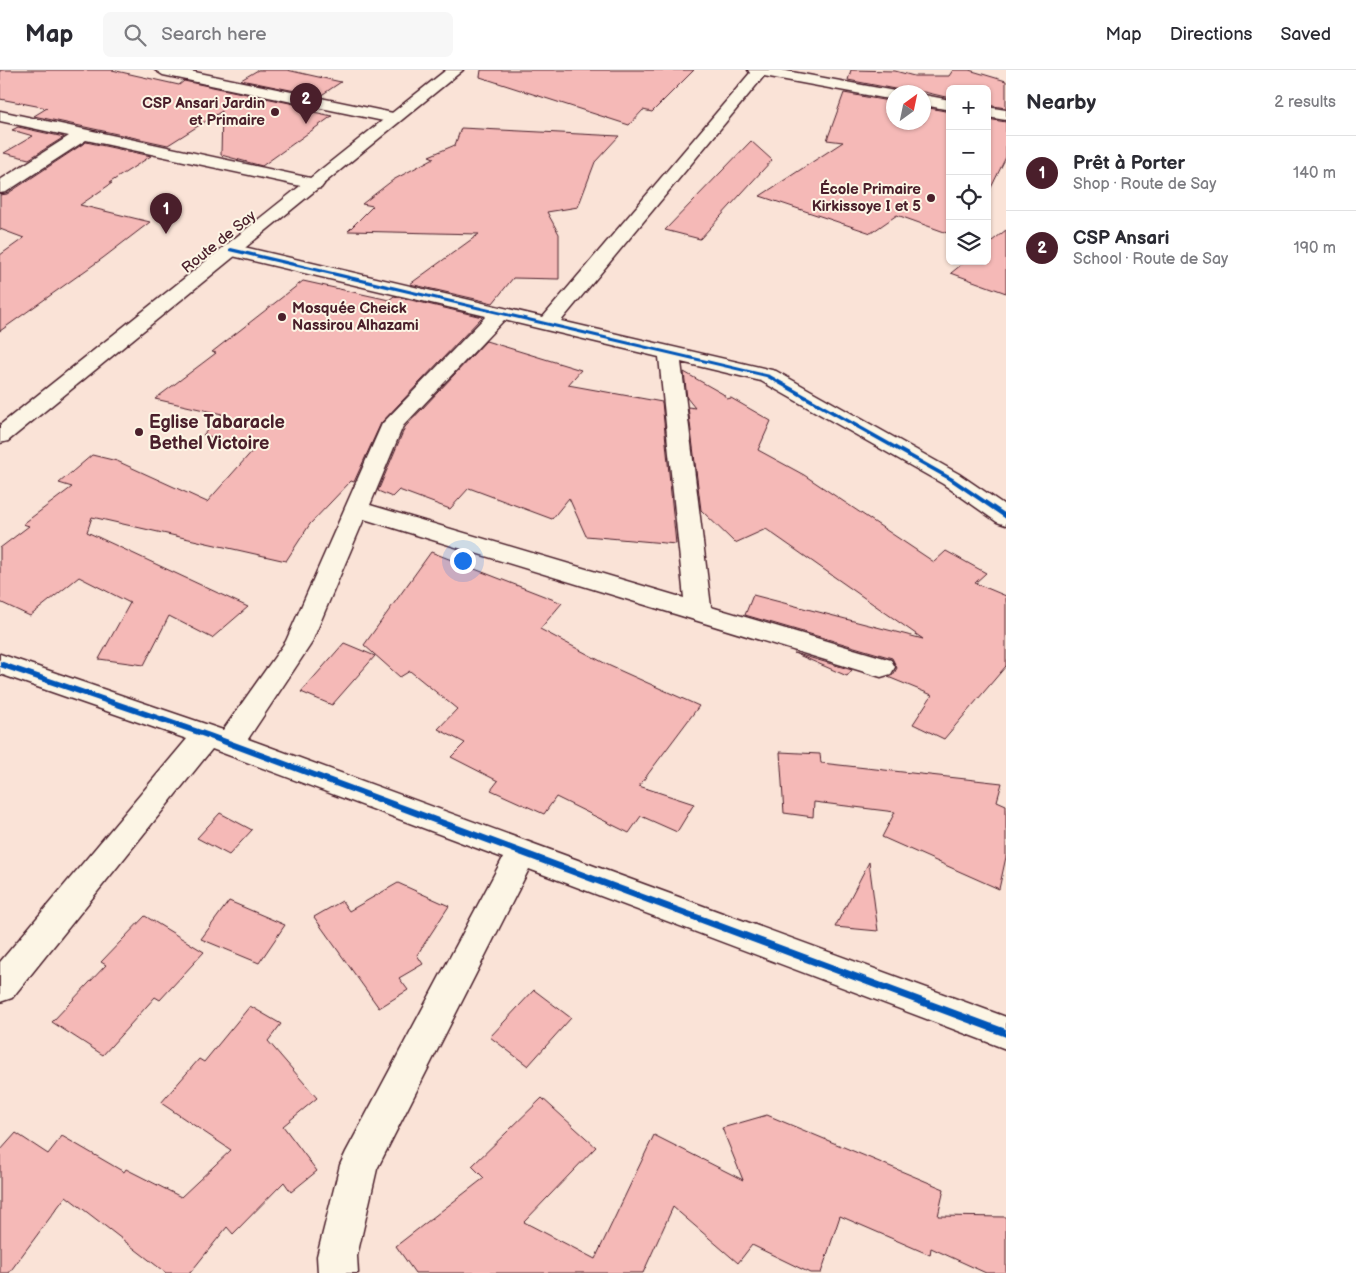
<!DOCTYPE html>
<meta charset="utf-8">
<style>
:root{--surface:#fff;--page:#f7f7f7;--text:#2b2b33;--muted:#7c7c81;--line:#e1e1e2;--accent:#4a1f2b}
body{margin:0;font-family:"Balsamiq Sans",sans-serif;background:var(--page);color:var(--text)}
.controls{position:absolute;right:15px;top:15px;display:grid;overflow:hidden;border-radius:8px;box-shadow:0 1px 4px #0004}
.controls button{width:45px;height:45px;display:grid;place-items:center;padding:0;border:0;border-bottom:1px solid var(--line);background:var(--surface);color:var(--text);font:25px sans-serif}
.compass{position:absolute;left:886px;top:15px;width:45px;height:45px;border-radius:50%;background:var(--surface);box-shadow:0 1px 4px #0004;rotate:33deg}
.you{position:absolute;left:462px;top:490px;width:18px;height:18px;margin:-12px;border:4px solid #fff;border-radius:50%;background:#1a73e8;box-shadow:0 0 0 8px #1a73e833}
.badge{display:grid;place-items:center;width:32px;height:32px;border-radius:50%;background:var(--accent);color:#fff;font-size:16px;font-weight:700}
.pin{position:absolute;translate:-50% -41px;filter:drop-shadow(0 1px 2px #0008)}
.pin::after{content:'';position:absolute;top:26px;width:18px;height:15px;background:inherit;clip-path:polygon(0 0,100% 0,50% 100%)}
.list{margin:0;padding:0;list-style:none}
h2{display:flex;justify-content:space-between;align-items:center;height:65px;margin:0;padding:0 20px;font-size:21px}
h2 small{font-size:16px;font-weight:400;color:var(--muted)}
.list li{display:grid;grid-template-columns:32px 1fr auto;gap:15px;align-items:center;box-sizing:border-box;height:75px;padding:0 20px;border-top:1px solid var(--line)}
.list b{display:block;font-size:19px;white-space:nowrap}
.list p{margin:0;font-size:16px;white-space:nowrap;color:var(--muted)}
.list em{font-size:16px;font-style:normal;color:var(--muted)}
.icon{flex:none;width:28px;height:28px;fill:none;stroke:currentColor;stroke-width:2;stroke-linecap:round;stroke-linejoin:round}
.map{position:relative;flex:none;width:1006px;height:1203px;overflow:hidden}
header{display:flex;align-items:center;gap:30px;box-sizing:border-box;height:70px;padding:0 25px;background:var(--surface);border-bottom:1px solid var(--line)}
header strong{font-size:24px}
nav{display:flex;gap:28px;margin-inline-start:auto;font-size:18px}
.search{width:350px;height:45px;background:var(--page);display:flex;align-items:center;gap:12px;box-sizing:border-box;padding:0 18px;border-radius:8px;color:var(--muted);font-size:19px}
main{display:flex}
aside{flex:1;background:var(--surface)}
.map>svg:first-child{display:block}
.building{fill:#f5b9b7;stroke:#4a1f2b}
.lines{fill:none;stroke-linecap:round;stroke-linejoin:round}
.minor-casing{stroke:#4a1f2b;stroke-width:3}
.secondary-casing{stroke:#4a1f2b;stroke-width:3}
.minor{fill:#fcf5e5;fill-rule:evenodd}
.secondary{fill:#fcf5e5;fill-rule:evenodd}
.cycleway-casing{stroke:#fcf5e5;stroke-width:3}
.cycleway{fill:#0057b8;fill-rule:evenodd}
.poi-dot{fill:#4a1f2b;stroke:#fcf5e5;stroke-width:2}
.labels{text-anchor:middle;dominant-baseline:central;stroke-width:4;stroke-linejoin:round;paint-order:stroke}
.far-poi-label{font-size:15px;font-weight:bold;fill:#4a1f2b;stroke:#fcf5e5;text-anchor:end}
.far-street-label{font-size:15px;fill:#4a1f2b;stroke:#fcf5e5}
.poi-label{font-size:18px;font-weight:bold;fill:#4a1f2b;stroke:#fcf5e5;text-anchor:start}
</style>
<header>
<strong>Map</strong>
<div class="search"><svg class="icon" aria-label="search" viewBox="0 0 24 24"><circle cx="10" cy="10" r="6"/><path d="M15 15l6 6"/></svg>Search here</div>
<nav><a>Map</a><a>Directions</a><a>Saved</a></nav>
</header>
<main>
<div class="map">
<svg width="1006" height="1203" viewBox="0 0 1006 1203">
<rect width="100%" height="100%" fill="#fae3d7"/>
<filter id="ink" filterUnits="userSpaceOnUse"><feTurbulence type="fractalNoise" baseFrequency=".02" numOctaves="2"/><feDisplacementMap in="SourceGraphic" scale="10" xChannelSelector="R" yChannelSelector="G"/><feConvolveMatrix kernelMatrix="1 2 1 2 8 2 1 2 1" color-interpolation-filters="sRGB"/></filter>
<g filter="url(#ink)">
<path class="building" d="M0 0H112L179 15 184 11 304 36 300 39 332 46 262 96 221 85 222 41 168 75 34 46 47 38 0 29Z
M258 0H287L341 12 320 26 241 10Z
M481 0H694L652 42 643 40 629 55 480 7Z
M851 0 895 1 914 6H949L953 0H969L1006 11V38L987 35V19H950V28L924 22H902L900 20 848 10Z
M844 23 894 32V52H924V37L950 42V164L897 145 871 163 760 126 843 72 827 70Z
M987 49 1006 52V87L987 126Z
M18 57 64 67 29 89 4 83 33 66 12 60Z
M461 58 619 66 595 92 578 137 547 142 559 164V209L513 208 493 233 410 214 479 164 348 161 373 136 362 134 393 110 434 88 429 86 455 75Z
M751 71 772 90 700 169 665 160Z
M86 72 151 86 109 113H112L80 135 150 152 103 188 0 261V185L24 168 0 159V125L7 124Z
M1006 160V223L951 203 966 191H987V175Z
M303 211 389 230 394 226 482 247 381 353 354 412 351 411 310 454 286 491 92 447 87 462 248 537 212 568 169 546 144 595 99 589 130 533 79 507 30 546 0 532V478L29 456 23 454 72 417 59 413 92 385 117 391 207 432 255 378 203 365 222 344 155 329 216 283 212 282Z
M486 271 581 300 568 315 662 332 676 474 586 466 569 428 552 449 469 418 450 439 399 420 392 427 378 421 405 357Z
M684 302 723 324 727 329 731 328 771 351 758 380 804 405 934 492 946 481 986 503 975 513 1006 526V596L944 669 913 654 932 625 888 607 893 605 897 598 892 588 745 545 753 525 923 569 766 459 735 473 701 440 688 337 695 338 687 328Z
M431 482 562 533 540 559 610 596 699 636 639 716 694 734 677 762 641 746 629 763 556 727 544 744 491 720 498 711 451 687 465 673 438 659 457 639 410 601 400 607 364 575Z
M344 573 375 586 332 635 301 622Z
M794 583 852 600 847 606Z
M780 682 820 684 821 693 1002 713 997 731 1006 735V787L999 819 882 767 895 742 814 732 813 747 784 743Z
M220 743 252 760 229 785 197 768Z
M869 792 878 861 835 857Z
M398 813 449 836 417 885 423 894 399 908 408 920 379 938 314 847 342 831 349 841Z
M229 831 285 855 259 893 201 869Z
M145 846 204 882 160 930 155 927 103 985 52 952 106 895 101 892Z
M534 920 571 948 528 996 490 967Z
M250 936 281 954 268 971 317 1028 283 1056 317 1101 291 1122 284 1112 233 1164 227 1157 190 1203H166L66 1126 9 1203H0V1081L16 1063 48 1084 62 1066 124 1102 126 1099 181 1127 231 1080 161 1033 199 989 204 992Z
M542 1028 596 1077 524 1152 595 1189 654 1065 743 1110 722 1058 767 1045 944 1119 938 1146 1006 1147V1203H986L931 1178 930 1185 840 1146 821 1203H810L752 1175 738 1193 673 1137 643 1203H415L396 1176 484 1108 472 1096Z"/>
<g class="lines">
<defs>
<path id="minor" d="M155 0H185L393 43 401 48 393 53 163 5Z
M748 0H781L900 22H894V30L764 6 561 251 776 301 959 404 1006 436V455L997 452 943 414 761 311 681 292 711 537 891 590 895 597 891 604 881 607 364 449 311 574 248 669 1006 947V979L529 799 377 1099 357 1186 358 1203H318L317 1186 340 1095 346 1082 503 788 212 679 12 928 0 932V892L187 669 0 604V584L223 660 286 571 382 354 486 246 224 184 222 180 224 176 231 174 543 247 750 3ZM504 250 659 287 684 528 370 435 403 356Z
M924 25 950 30V40L924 35Z
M987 37 1006 40V50L987 47Z
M0 41 315 109 321 110 324 114 321 118 315 119 86 70 6 122 0 123V110L69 66 0 51Z"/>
<path id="secondary" d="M446 0H463L8 371 0 373V355Z"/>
</defs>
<use href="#minor" class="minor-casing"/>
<use href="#secondary" class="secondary-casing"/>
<use href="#minor" class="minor"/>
<use href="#secondary" class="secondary"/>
<defs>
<path id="cycleway" d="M231 178 770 305 953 408 1006 444V449L949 410 766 307 229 181V179Z
M0 591 210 663 1006 959V967L204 667 0 597Z"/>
</defs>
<use href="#cycleway" class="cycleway-casing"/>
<use href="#cycleway" class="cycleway"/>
</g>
</g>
<g class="poi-dot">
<circle cx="275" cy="42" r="5"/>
<circle cx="931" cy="128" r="5"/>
<circle cx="282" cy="247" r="5"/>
<circle cx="139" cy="362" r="5"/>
</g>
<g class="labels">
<g class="far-poi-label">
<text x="265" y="33">CSP Ansari Jardin<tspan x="265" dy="17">et Primaire</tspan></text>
<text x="921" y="119">École Primaire<tspan x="921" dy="17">Kirkissoye I et 5</tspan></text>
<text x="292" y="238" text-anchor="start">Mosquée Cheick<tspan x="292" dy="17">Nassirou Alhazami</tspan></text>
</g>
<g class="far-street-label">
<text transform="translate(219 172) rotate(-39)">Route de Say</text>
</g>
<g class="poi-label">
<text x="149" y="352">Eglise Tabaracle<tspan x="149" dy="21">Bethel Victoire</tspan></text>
</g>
</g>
</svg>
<div class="controls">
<button>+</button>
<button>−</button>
<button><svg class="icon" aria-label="locate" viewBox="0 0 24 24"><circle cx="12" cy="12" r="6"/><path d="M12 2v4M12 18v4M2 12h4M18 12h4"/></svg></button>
<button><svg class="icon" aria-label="layers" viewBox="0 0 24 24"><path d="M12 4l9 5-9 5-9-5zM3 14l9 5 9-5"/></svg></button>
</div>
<svg class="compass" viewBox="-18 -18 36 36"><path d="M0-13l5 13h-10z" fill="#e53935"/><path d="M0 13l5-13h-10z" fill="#7c7c81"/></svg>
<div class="you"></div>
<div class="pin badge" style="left:166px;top:164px">1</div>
<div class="pin badge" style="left:306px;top:54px">2</div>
</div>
<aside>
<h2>Nearby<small>2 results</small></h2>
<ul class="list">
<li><span class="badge">1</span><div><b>Prêt à Porter</b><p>Shop · Route de Say</p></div><em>140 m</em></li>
<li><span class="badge">2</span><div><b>CSP Ansari</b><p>School · Route de Say</p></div><em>190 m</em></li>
</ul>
</aside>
</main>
